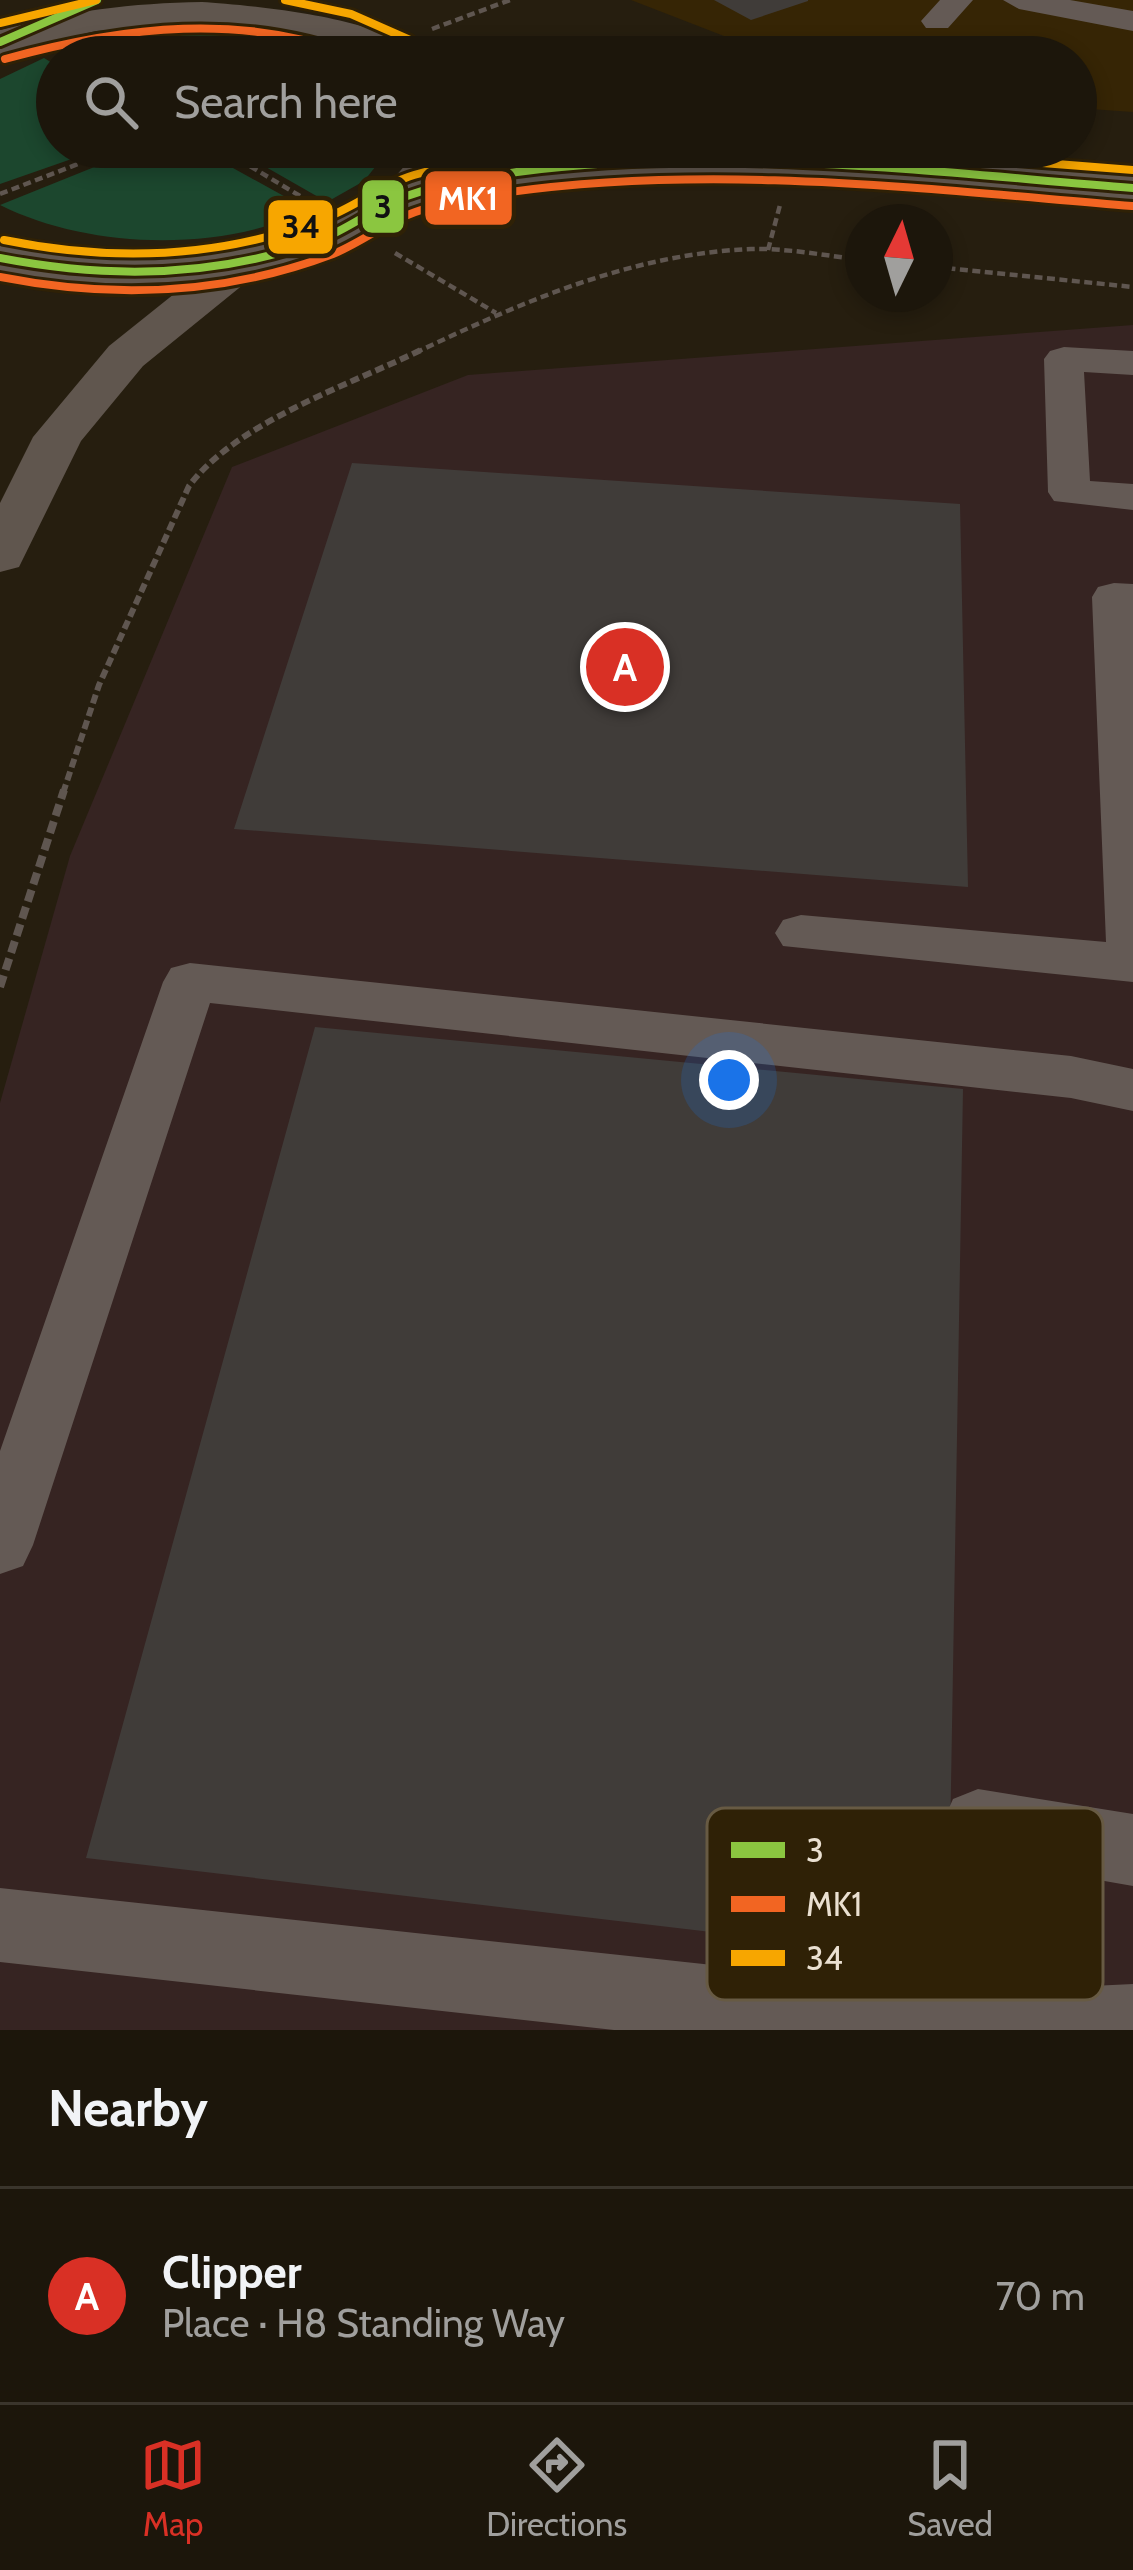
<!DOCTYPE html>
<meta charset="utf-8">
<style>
:root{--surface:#1c160b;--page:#292319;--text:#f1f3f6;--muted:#a09f9d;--line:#3a352c;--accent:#d93025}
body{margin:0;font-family:Cabin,sans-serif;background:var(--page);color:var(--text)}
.compass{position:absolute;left:845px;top:204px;width:108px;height:108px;border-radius:50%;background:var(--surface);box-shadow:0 6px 18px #0003;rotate:5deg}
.you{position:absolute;left:729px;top:1080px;width:42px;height:42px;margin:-30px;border:9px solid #fff;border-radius:50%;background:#1a73e8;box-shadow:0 0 0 18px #1a73e833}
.badge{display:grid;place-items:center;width:78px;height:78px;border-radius:50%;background:var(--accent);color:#fff;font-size:39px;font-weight:700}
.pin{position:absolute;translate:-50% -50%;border:6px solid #fff;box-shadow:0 3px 12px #0006}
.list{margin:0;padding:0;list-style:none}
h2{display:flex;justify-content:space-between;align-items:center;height:156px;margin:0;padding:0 48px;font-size:51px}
h2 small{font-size:39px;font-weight:400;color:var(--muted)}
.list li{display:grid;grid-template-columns:78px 1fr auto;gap:36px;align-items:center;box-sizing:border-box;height:216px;padding:0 48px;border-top:3px solid var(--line)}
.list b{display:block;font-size:45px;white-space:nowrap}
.list p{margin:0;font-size:39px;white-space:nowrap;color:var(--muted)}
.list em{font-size:39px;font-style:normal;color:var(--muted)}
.icon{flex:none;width:66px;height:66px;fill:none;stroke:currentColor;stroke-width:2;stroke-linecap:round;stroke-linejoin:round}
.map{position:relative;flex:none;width:1133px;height:2030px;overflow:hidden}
.search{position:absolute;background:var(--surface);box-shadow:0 6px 18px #0003;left:36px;right:36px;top:36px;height:132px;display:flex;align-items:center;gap:30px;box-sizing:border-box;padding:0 42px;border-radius:66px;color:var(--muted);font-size:45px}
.sheet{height:372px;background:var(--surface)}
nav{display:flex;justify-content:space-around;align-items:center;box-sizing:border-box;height:168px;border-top:3px solid var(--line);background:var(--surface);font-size:33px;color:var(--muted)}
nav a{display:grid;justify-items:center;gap:6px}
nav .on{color:var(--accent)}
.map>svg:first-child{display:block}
.built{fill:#362505}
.industrial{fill:#362422}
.green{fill:#1c472e}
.building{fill:#403c39}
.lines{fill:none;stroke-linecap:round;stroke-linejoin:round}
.path-far2{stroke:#5f5650;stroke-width:4.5;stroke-dasharray:8 4.5;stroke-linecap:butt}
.path-far1{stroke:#5f5650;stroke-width:6;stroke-dasharray:9 4.5;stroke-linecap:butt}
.path{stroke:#5f5650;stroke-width:8;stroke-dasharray:12 6;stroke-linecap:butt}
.minor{fill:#645a55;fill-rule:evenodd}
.highway{fill:#60564e;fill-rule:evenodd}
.bus-1-casing{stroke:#2f2106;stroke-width:14}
.bus-2-casing{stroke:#2f2106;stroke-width:14}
.bus-3-casing{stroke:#2f2106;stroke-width:14}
.bus-1{stroke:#8bc640;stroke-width:8}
.bus-2{stroke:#f26522;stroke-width:8}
.bus-3{stroke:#f7a600;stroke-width:8}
.key{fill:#2f2106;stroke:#675a43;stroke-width:3}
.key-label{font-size:33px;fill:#eae0d1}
.line-badge{stroke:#2f2106;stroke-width:4.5}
.badge-label{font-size:33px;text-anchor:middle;font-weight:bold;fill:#fff}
.pale-badge-label{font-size:33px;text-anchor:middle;font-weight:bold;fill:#111}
</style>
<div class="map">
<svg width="1133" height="2030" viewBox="0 0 1133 2030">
<rect width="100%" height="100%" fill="#261e0f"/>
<path class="built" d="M631 0H1133V112L1076 108V57H778Z"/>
<path class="industrial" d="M1133 325V2030H0V1103L70 856 232 467 468 375Z"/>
<path class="green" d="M241 28 298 39 346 57H78L70 49C126 32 182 29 241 28Z
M44 58 57 66V147H106L0 184V79Z
M144 147H195L309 210C219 253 88 249 0 205Z
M231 147H391L364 181 327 202Z"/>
<path class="building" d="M714 0H808V1L751 20Z
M352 463 960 504 968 887 234 829Z
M315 1027 963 1089 948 1960 86 1858Z"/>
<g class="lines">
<path class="path-far2" d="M432 29 510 0
M218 147 305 199
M0 194 122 147
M768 250 780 205
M395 253 496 313
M935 267 1133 287
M415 353C522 302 631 254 751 249 788 248 827 256 863 260"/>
<path class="path-far1" d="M63 793 99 685 189 486C237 422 349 385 421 350"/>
<path class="path" d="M0 987 64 790"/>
<path class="minor" d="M940 0H973L948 28H926L921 21Z
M1003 0H1070L1133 11V31L1019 9Z
M1064 347 1133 351V375L1084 372 1090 481 1133 484V510L1054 501 1048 492 1044 359 1050 351Z
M1114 583 1133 584V982L783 946 775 933 783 920 801 915 1106 942 1092 597 1098 587Z
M190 963 1071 1056 1133 1069V1111L1071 1098 210 1003 33 1545 23 1566 0 1574V1451L163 982 171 968Z
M978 1789 1133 1814V1886L978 1859 953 1849 942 1824 953 1799Z
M0 1888 888 1984 1050 1988 1133 1984V2030H614L0 1962Z"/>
<path class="highway" d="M202 2C249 5 392 18 419 57H365L304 36 202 25 96 31 0 54V30C67 11 133 3 202 2Z
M750 150 1133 175V201L750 176 630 177 534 183 413 209 375 233 329 252 260 271 143 366 81 441 19 567 0 572V503L33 437 109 346 189 282C125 288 64 285 0 272V244C96 265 209 267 302 231 331 220 361 208 384 188 396 179 404 162 417 156 426 152 435 155 444 157L450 166 443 176 534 157Z"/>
<defs>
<path id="bus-1" d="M0 42 97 0
M0 258C108 279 218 278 322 239 347 229 369 212 394 201 432 185 476 178 517 172 721 145 929 172 1133 188"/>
<path id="bus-2" d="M5 59C125 26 242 12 360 57
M0 277C112 299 225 295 333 254 358 244 380 227 405 216 436 203 470 197 503 193 712 163 923 189 1132 206"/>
<path id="bus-3" d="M285 0 351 14 410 40
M0 23 96 0
M838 147 1133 170
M4 240C112 262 219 259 323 219 355 207 381 185 414 175 471 158 530 153 588 147"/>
</defs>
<use href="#bus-1" class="bus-1-casing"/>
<use href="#bus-2" class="bus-2-casing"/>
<use href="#bus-3" class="bus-3-casing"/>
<use href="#bus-1" class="bus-1"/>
<use href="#bus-2" class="bus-2"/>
<use href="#bus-3" class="bus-3"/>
</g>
<rect x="707" y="1808" width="396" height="192" rx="18" class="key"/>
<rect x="731" y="1842" width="54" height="16" fill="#8bc640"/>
<rect x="731" y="1896" width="54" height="16" fill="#f26522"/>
<rect x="731" y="1950" width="54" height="16" fill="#f7a600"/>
<g class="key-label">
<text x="806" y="1862">3</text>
<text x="806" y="1916">MK1</text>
<text x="806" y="1970">34</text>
</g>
<g class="line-badge">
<rect x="423" y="169" width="91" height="58" rx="12" fill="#f26522"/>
<rect x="360" y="178" width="46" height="57" rx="12" fill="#8bc640"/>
<rect x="266" y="198" width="69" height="58" rx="12" fill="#f7a600"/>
</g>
<g class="badge-label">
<text x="468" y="210">MK1</text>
</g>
<g class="pale-badge-label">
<text x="383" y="218">3</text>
<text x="301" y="238">34</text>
</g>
</svg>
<svg class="compass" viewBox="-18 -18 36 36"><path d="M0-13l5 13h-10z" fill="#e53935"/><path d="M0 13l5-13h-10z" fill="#a09f9d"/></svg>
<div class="you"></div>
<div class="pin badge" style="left:625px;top:667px">A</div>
<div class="search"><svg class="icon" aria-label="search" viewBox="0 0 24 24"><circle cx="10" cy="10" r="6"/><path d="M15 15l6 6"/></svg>Search here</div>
</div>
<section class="sheet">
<h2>Nearby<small></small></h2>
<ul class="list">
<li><span class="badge">A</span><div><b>Clipper</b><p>Place · H8 Standing Way</p></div><em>70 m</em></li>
</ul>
</section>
<nav>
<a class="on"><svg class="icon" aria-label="map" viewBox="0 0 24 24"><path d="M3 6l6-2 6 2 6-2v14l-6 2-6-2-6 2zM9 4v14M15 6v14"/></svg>Map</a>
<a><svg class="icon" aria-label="directions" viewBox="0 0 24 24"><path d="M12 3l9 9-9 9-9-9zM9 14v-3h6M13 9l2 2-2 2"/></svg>Directions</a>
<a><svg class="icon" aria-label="saved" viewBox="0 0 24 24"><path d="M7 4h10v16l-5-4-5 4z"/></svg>Saved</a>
</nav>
